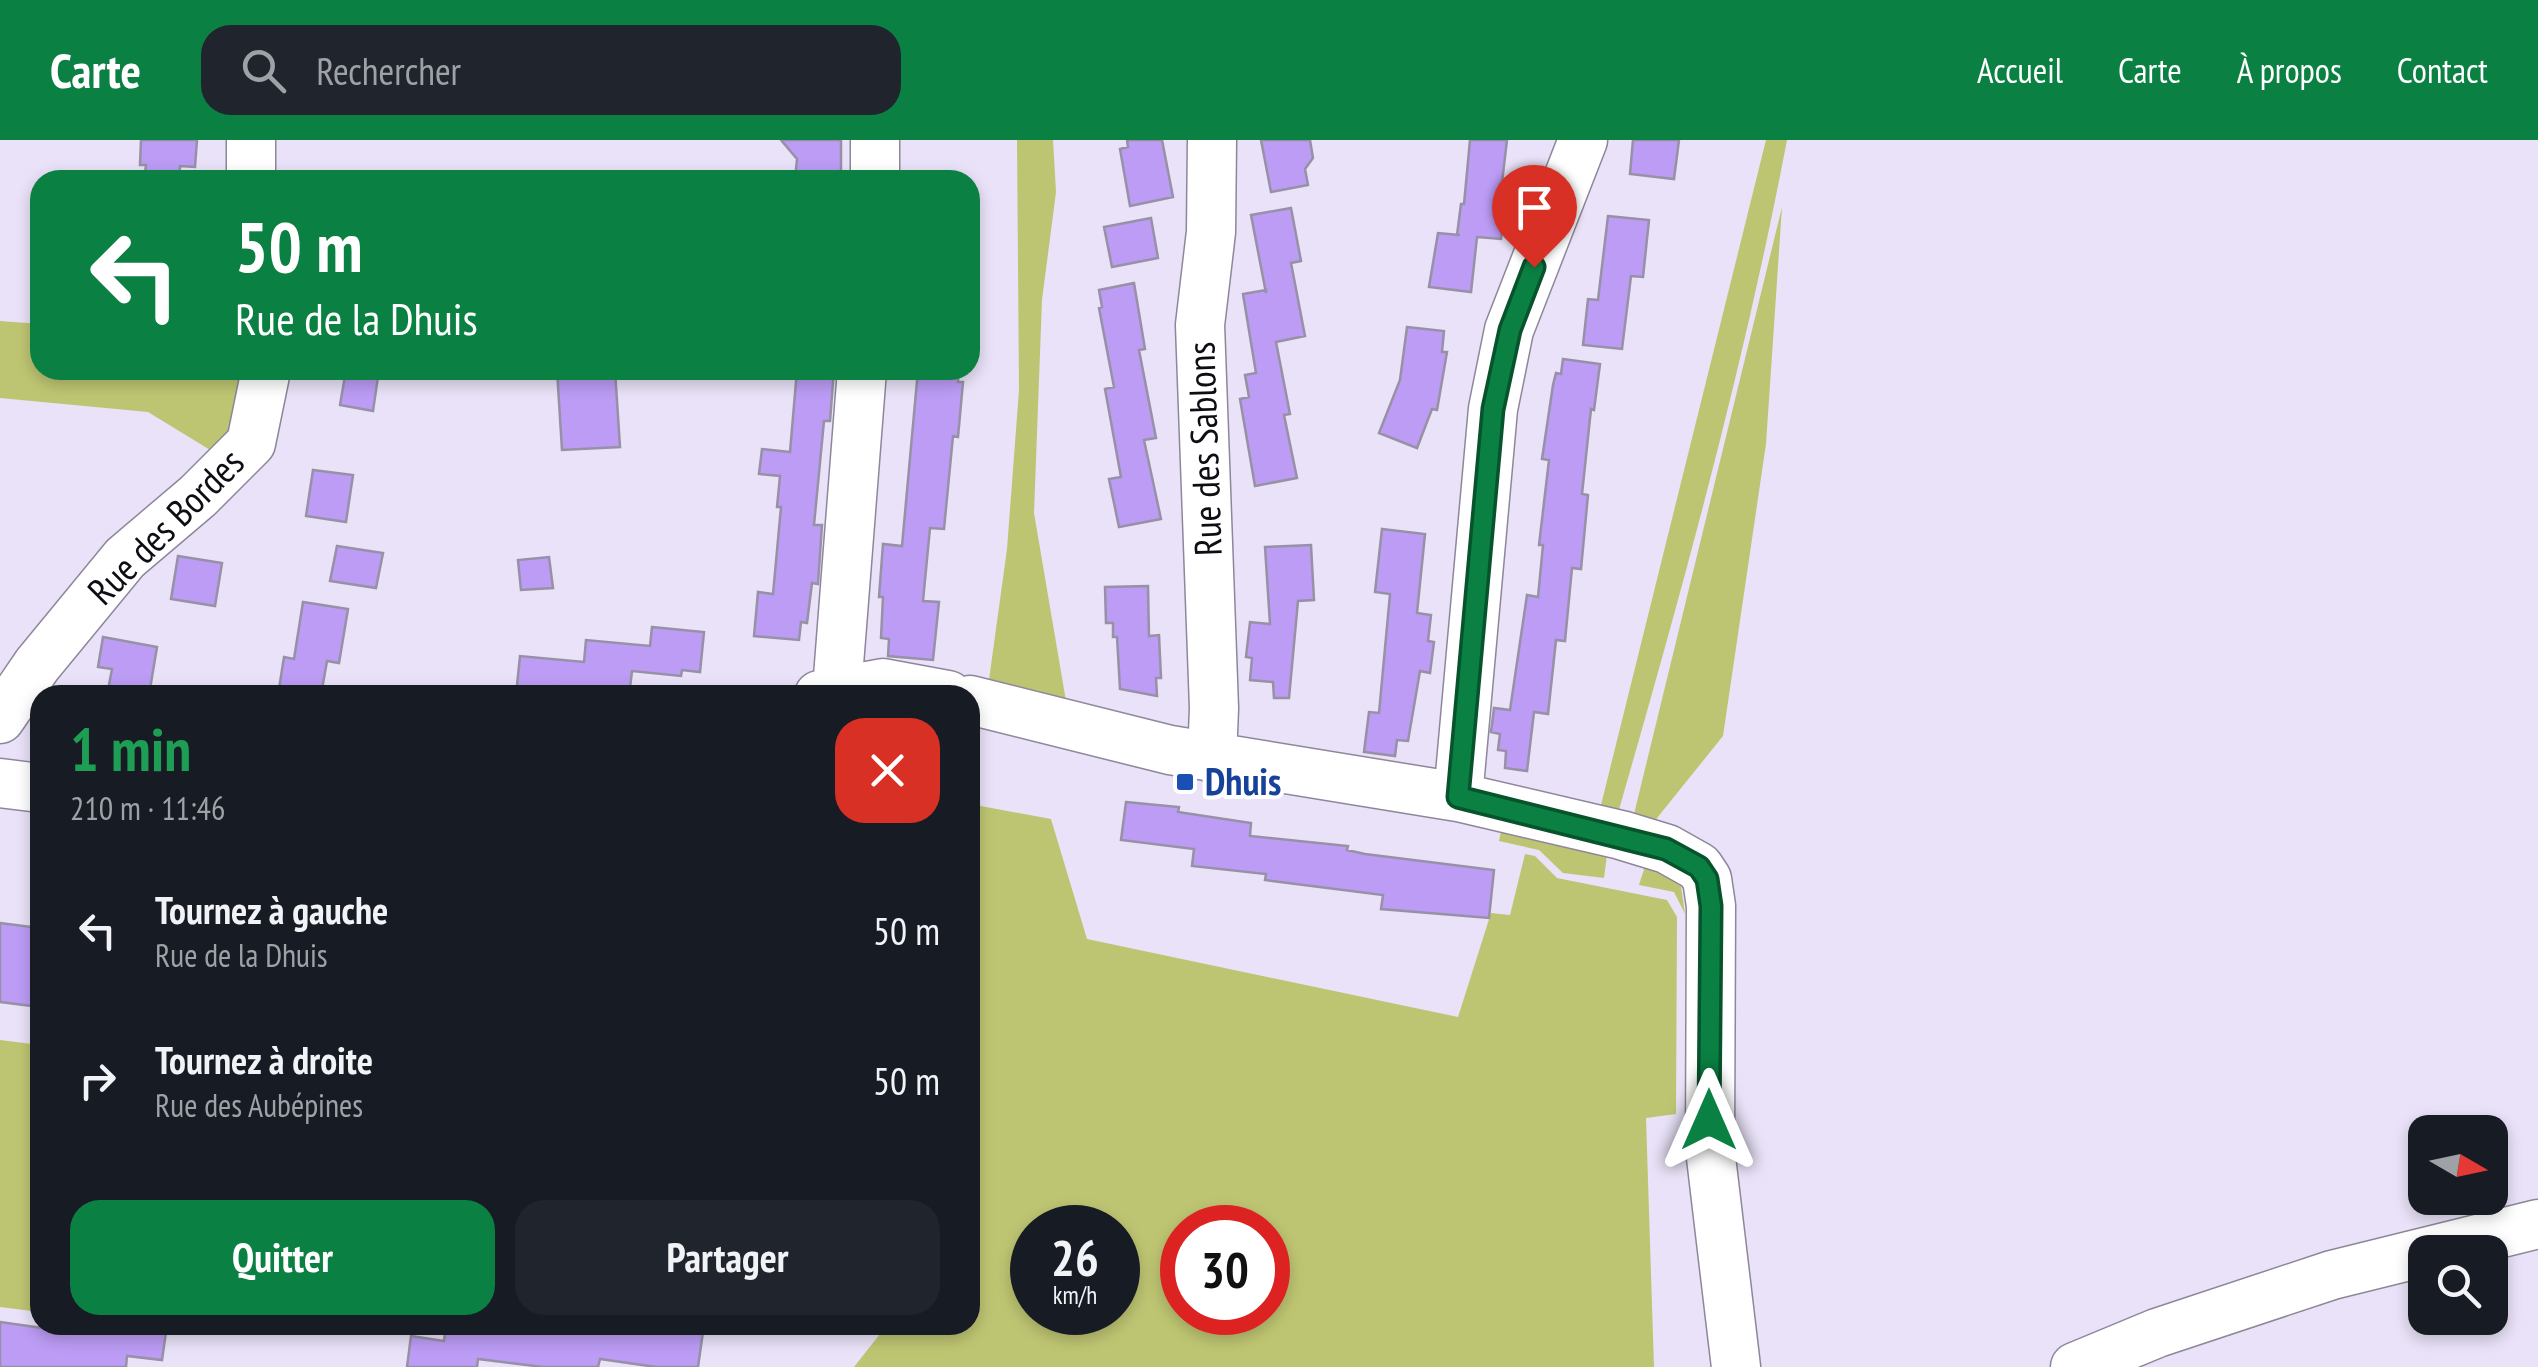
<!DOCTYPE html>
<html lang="fr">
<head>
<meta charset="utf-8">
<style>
	:root { --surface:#171b24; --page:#20242c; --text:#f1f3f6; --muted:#9ea1a6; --accent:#0b8043 }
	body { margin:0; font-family:"PT Sans Narrow",sans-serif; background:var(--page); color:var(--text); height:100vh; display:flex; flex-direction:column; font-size:38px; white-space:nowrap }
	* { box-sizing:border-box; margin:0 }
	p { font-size:32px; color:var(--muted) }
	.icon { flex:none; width:55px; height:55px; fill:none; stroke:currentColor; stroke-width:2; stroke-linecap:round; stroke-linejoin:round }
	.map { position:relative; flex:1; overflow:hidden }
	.panel { position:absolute; left:30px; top:545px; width:950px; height:650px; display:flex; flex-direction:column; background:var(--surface); border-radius:30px; box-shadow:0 5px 15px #0003 }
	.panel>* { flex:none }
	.banner { position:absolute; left:30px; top:30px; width:950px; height:210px; border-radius:30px; box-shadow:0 5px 15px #0003; background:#0b8043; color:#fff; overflow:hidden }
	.needle { width:65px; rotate:99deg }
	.buttons { position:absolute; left:2408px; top:975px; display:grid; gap:20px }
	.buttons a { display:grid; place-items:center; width:100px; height:100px; border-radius:20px; background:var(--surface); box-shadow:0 5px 15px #0003; font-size:50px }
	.speed { position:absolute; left:1010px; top:1065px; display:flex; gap:20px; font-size:50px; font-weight:700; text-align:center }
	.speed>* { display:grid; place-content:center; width:130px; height:130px; border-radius:50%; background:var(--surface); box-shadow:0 5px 15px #0003; line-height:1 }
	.speed small { font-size:25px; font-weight:400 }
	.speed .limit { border:15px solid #d22; background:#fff; color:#111 }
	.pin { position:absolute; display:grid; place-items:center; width:85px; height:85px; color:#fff; margin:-102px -42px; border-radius:50% 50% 50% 0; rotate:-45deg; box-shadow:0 0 10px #0007 }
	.pin .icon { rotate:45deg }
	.me { position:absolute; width:110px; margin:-55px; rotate:0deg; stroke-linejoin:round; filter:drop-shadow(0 0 8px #0008) }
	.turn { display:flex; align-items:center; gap:35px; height:210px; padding:0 40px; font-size:45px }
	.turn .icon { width:130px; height:130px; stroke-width:2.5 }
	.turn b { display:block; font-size:70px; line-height:85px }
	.round { display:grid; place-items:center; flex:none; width:105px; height:105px; border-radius:30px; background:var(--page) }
	.summary { display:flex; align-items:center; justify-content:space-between; height:170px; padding:0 40px }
	h1 { font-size:60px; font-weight:700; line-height:75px; color:#1e9e55 }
	.primary-button { display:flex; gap:20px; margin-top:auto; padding:20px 40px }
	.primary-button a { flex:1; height:115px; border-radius:30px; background:var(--accent); color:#fff; font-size:40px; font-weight:700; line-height:115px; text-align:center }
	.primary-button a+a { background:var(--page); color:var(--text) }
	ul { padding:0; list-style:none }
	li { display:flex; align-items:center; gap:30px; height:150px; padding:0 40px }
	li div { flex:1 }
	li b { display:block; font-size:38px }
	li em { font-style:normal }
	header { display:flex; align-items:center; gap:60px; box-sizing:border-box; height:140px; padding:0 50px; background:var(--accent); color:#fff }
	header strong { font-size:48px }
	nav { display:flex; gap:55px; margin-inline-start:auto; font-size:35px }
	.search { width:700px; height:90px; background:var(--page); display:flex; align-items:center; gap:25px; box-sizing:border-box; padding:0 35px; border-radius:30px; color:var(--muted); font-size:38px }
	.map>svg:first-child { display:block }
	.green { fill:#bec572; fill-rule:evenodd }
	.building { fill:#bc9cf5; stroke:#9791a5; stroke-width:2.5 }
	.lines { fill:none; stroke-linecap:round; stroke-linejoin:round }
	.minor-casing { stroke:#8e879b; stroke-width:51 }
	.minor { stroke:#fff; stroke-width:48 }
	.route-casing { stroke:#07532c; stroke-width:25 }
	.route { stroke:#0b8043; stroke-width:18 }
	.transit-dot { fill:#1a4fb4; stroke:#fff; stroke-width:4 }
	.labels { text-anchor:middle; stroke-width:8; stroke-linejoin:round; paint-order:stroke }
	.street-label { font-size:38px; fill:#0f0d14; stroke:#fff }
	.transit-label { font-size:38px; font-weight:bold; fill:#164399; stroke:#fff; text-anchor:start }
</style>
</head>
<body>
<header>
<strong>Carte</strong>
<div class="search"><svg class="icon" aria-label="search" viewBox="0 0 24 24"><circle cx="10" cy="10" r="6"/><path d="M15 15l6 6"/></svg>Rechercher</div>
<nav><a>Accueil</a><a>Carte</a><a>À propos</a><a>Contact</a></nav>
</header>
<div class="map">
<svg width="2538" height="1227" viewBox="0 0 2538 1227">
	<rect width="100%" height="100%" fill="#e9e2f8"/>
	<path class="green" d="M 1017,0 L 1053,0 L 1056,52 L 1042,160 L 1034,373 L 1067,567 L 988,547 L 1007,409 L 1019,250 Z
		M 1766,0 L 1787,0 C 1744,226 1682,451 1618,673 L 1600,669 Z
		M 1782,67 L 1766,304 L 1723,596 L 1653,683 L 1634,674 Z
		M 0,181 L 40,184 L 40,230 L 245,230 L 239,273 L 220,316 L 148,272 L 0,258 Z
		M 970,664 L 1051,679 L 1087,799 L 1458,877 L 1491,773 L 1510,775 L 1525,714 L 1535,716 L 1557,738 L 1667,760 L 1677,777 L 1676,974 L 1646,978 L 1654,1227 L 854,1227 L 887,1185 L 970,1185 ZM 1032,1088 L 1118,1088 L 1118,1172 L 1032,1172 ZM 1182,1088 L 1268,1088 L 1268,1172 L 1182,1172 Z
		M 1501,691 L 1607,715 L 1604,738 L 1563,733 L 1539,710 L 1499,701 Z
		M 1646,723 L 1679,732 L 1685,774 L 1674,752 L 1639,745 Z
		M 0,900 L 40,905 L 40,1172 L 0,1167 Z"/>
	<path class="building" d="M 141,0 L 197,0 L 195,27 L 180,26 L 179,40 L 144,40 L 146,25 L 140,25 Z
		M 781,0 L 841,0 L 841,40 L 795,40 L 797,19 Z
		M 1127,0 L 1162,0 L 1173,57 L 1130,66 L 1120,9 L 1128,7 Z
		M 1261,0 L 1310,0 L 1313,18 L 1305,29 L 1308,45 L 1271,52 Z
		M 1470,0 L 1507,0 L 1499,68 L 1505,69 L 1501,99 L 1477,97 L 1471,152 L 1429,147 L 1438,93 L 1460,95 L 1457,95 L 1461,64 L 1464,64 Z
		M 1633,0 L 1679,0 L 1674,39 L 1630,34 Z
		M 1291,68 L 1301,121 L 1291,123 L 1305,196 L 1276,202 L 1290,274 L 1284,275 L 1297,338 L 1255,346 L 1240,259 L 1249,257 L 1245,235 L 1256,233 L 1243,154 L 1266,150 L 1266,153 L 1251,75 Z
		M 1608,76 L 1649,80 L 1643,137 L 1631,136 L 1622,209 L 1583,205 L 1588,159 L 1598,160 Z
		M 1151,78 L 1158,118 L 1112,127 L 1104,87 Z
		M 1134,143 L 1145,209 L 1139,210 L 1156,298 L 1144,300 L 1161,379 L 1119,387 L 1109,339 L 1121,337 L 1105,249 L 1114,247 L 1099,168 L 1102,167 L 1099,150 Z
		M 1407,187 L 1444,191 L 1442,212 L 1447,212 L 1437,270 L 1432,269 L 1417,308 L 1379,293 L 1400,240 Z
		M 1563,219 L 1600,224 L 1594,270 L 1591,269 L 1582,354 L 1588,355 L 1581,429 L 1572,428 L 1565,501 L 1556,500 L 1548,574 L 1534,572 L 1527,631 L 1505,628 L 1506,611 L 1498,610 L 1500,594 L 1491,592 L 1494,568 L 1510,570 L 1527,455 L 1538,457 L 1543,405 L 1539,405 L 1549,320 L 1542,319 L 1553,245 L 1556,233 L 1561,234 Z
		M 346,230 L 379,230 L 373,271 L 340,265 Z
		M 557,230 L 615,230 L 620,307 L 562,310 Z
		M 797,230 L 834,230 L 830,281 L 824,281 L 814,385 L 822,385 L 818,444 L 812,443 L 807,483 L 801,482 L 799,500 L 754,496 L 758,452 L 773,454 L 781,367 L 777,367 L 780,336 L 759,334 L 762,309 L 790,312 Z
		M 918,230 L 959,230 L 958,242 L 963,242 L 958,297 L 953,296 L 944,389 L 930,388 L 923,461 L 939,462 L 933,520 L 888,516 L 889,499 L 881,498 L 883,457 L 879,457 L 883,404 L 902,406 Z
		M 313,330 L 353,335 L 346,382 L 306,376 Z
		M 1382,389 L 1425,394 L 1417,473 L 1431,475 L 1428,501 L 1434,502 L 1430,533 L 1420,531 L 1408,601 L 1397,600 L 1395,616 L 1364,612 L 1369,572 L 1379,573 L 1390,454 L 1375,452 Z
		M 1311,405 L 1314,460 L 1298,461 L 1289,558 L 1274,558 L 1273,542 L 1250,540 L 1252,518 L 1246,517 L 1250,482 L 1270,484 L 1265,407 Z
		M 337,406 L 383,413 L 376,448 L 330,441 Z
		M 178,416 L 222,423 L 215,466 L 171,459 Z
		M 549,417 L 553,448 L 521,450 L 518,420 Z
		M 1148,446 L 1149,496 L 1159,495 L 1161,538 L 1156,538 L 1157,556 L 1120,549 L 1117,497 L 1113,497 L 1113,483 L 1106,483 L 1105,447 Z
		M 303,462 L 348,469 L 339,523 L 327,521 L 321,555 L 278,555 L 284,517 L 294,519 Z
		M 652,487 L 704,492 L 700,532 L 682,530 L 681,536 L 632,531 L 630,548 L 616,547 L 615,552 L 553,546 L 552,555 L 516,555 L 520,516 L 584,522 L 586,500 L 650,506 Z
		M 103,497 L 157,507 L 149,555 L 107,555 L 112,529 L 98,527 Z
		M 1126,662 L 1179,667 L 1178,672 L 1251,683 L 1250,696 L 1348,706 L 1347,710 L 1365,714 L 1494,730 L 1489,778 L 1381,769 L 1383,755 L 1265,740 L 1266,734 L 1192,726 L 1194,709 L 1121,700 Z
		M 0,783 L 40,788 L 40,867 L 0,862 Z
		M 0,1182 L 64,1191 L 65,1185 L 167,1185 L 162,1220 L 127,1216 L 126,1227 L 0,1227 Z
		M 446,1185 L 704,1185 L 698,1227 L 656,1227 L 600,1219 L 598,1227 L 543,1227 L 478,1219 L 477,1227 L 407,1227 L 411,1196 L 444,1201 Z"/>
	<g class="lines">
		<defs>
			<path id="minor" d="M 251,0 L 251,40
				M 875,0 L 875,40
				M 837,550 L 862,230
				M 819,555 L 883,543 L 948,555
				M 970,560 L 1170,610 L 1458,657 L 1621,695 L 1667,709 L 1699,727 L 1707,739 L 1711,766 L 1710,1009 L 1736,1227
				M 0,579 L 37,525 L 125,418 L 198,356 L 251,303 L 266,230
				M 1212,618 L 1214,568 L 1200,185 L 1211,92 L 1212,0
				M 0,643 L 40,648
				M 1458,657 L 1493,269 L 1509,190 L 1583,0
				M 2075,1227 L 2157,1193 L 2332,1135 L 2538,1084"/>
		</defs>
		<use href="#minor" class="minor-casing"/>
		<use href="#minor" class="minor"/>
	</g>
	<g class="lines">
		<defs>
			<path id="route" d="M 1534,127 L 1510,190 L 1493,269 L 1458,657 L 1666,709 L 1699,727 L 1707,739 L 1711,766 L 1709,980"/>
		</defs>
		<use href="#route" class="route-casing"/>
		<use href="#route" class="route"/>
	</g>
	<rect class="transit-dot" x="1175" y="632" width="20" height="20" rx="5"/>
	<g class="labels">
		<g class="street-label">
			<text transform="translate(1205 309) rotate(-92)" y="13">Rue des Sablons</text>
			<text transform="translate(166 387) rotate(-45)" y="13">Rue des Bordes</text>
		</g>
		<g class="transit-label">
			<text x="1205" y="655">Dhuis</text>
		</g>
	</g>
</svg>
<div class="buttons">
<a><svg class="needle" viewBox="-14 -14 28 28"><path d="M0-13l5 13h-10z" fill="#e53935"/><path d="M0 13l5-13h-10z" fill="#9ea1a6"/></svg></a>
<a><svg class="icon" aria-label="search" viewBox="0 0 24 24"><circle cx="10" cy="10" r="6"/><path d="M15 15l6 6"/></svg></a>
</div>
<div class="speed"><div>26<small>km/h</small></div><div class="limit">30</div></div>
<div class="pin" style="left:1534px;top:127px;background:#d93025"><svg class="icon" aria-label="arrive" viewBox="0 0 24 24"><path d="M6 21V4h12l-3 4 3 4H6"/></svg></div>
<svg class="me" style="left:1709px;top:980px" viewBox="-20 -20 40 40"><path d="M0-17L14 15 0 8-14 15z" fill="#0b8043" stroke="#fff" stroke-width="4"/></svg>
<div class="banner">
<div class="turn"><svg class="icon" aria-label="left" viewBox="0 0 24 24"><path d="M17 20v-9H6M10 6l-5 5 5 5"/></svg><div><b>50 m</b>Rue de la Dhuis</div></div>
</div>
<section class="panel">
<div class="summary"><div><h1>1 min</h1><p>210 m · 11:46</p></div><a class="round" style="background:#d93025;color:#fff"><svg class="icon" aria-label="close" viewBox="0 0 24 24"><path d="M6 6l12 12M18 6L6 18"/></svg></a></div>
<ul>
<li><svg class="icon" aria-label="left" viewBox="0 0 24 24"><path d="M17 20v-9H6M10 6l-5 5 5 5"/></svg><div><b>Tournez à gauche</b><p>Rue de la Dhuis</p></div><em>50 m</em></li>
<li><svg class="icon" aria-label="right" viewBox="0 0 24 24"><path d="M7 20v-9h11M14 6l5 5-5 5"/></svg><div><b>Tournez à droite</b><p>Rue des Aubépines</p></div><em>50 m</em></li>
</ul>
<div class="primary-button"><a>Quitter</a><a>Partager</a></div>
</section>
</div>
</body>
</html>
